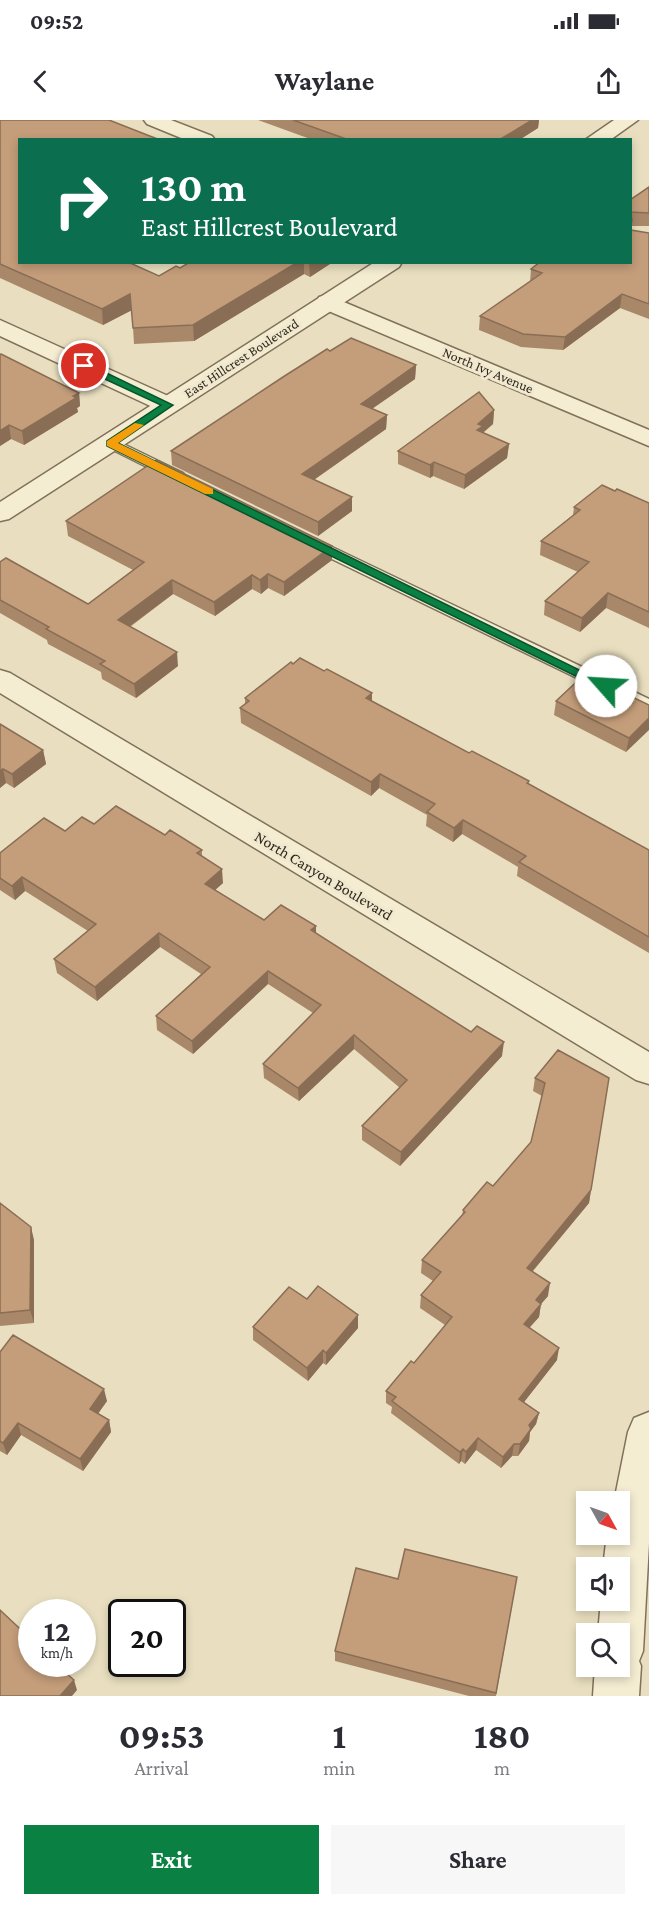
<!DOCTYPE html>
<html lang="en">
<head>
<meta charset="utf-8">
<style>
	:root { --surface:#fff; --page:#f7f7f7; --text:#2b2b33; --muted:#7c7c81; --accent:#0b8043 }
	body { margin:0; font-family:"Crimson Pro",serif; background:var(--page); color:var(--text); height:100vh; display:flex; flex-direction:column; font-size:22px; white-space:nowrap }
	* { box-sizing:border-box; margin:0 }
	p { font-size:20px; color:var(--muted) }
	.icon { flex:none; width:33px; height:33px; fill:none; stroke:currentColor; stroke-width:2; stroke-linecap:round; stroke-linejoin:round }
	.map { position:relative; height:1576px; overflow:hidden }
	.drawer { display:flex; flex-direction:column; background:var(--surface); flex:1 }
	.drawer>* { flex:none }
	.top-card { position:absolute; left:18px; top:18px; width:614px; height:126px; border-radius:0px; box-shadow:0 3px 9px #0003; background:#0b6e4f; color:#fff; overflow:hidden }
	.needle { width:39px; rotate:130deg }
	.buttons { position:absolute; left:576px; top:1371px; display:grid; gap:12px }
	.buttons a { display:grid; place-items:center; width:54px; height:54px; border-radius:0px; background:var(--surface); box-shadow:0 3px 9px #0003; font-size:30px }
	.speed { position:absolute; left:18px; top:1479px; display:flex; gap:12px; font-size:30px; font-weight:700; text-align:center }
	.speed>* { display:grid; place-content:center; width:78px; height:78px; border-radius:50%; background:var(--surface); box-shadow:0 3px 9px #0003; line-height:1 }
	.speed small { font-size:15px; font-weight:400 }
	.speed .limit { border:3px solid #111; border-radius:9px; background:#fff; color:#111 }
	.pin { position:absolute; display:grid; place-items:center; width:51px; height:51px; color:#fff; margin:-26px; border:3px solid #fff; border-radius:50%; box-shadow:0 2px 6px #0007 }
	.me { position:absolute; width:66px; margin:-33px; rotate:296deg; stroke-linejoin:round; filter:drop-shadow(0 0 4px #0008) }
	.turn { display:flex; align-items:center; gap:21px; height:126px; padding:0 24px; font-size:27px }
	.turn .icon { width:78px; height:78px; stroke-width:2.5 }
	.turn b { display:block; font-size:42px; line-height:51px }
	.eta { display:flex; justify-content:space-evenly; align-items:center; height:102px; text-align:center }
	.eta b { font-size:36px; font-weight:700; line-height:42px }
	.primary-button { display:flex; gap:12px; margin-top:auto; padding:12px 24px }
	.primary-button a { flex:1; height:69px; border-radius:0px; background:var(--accent); color:#fff; font-size:24px; font-weight:700; line-height:69px; text-align:center }
	.primary-button a+a { background:var(--page); color:var(--text) }
	.status { display:flex; justify-content:space-between; align-items:center; height:42px; padding:0 30px; background:var(--surface); direction:ltr }
	.status svg { height:16px; fill:currentColor }
	header { display:flex; justify-content:space-between; align-items:center; height:78px; padding:0 24px; background:var(--surface); font-size:27px; font-weight:700 }
	.map>svg:first-child { display:block }
	.lines { fill:none; stroke-linecap:round; stroke-linejoin:round }
	.service-casing { stroke:#80715a; stroke-width:3 }
	.minor-casing { stroke:#80715a; stroke-width:3 }
	.tertiary-casing { stroke:#80715a; stroke-width:3 }
	.service { fill:#f5edd2; fill-rule:evenodd }
	.minor { fill:#f5edd2; fill-rule:evenodd }
	.tertiary { fill:#f5edd2; fill-rule:evenodd }
	.wall { fill:#a98769 }
	.shaded-wall { fill:#896e55 }
	.building { fill:#c49d7a; stroke:#896e55; stroke-width:1.5 }
	.route { fill:#0b8043; stroke:#07532c; stroke-width:1.5 }
	.slow { fill:#f59e0b }
	.labels { text-anchor:middle; stroke-width:6; stroke-linejoin:round; paint-order:stroke }
	.far-street-label { font-size:14px; fill:#31281d; stroke:#f1e9cf }
	.street-label { font-size:16px; fill:#31281d; stroke:#f1e9cf }
</style>
</head>
<body>
<div class="status"><b>09:52</b><svg viewBox="0 0 49 12"><path d="M0 12V9h3v3zM5 12V6h3v6zM10 12V3h3v9zM15 12V0h3v12zM26 1h20v11H26zM47 4h2v5h-2z"/></svg></div>
<header><svg class="icon" aria-label="back" viewBox="0 0 24 24"><path d="M15 5l-7 7 7 7"/></svg>Waylane<svg class="icon" aria-label="share" viewBox="0 0 24 24"><path d="M12 15V3M7 8l5-5 5 5M5 13v7h14v-7"/></svg></header>
<div class="map">
<svg width="649" height="1576" viewBox="0 0 649 1576">
	<rect width="100%" height="100%" fill="#e9dfc0"/>
	<g class="lines">
		<defs>
			<path id="service" d="M 111,318 L 183,353 L 185,356 L 177,361 L 171,359 L 105,326 L 103,323 Z
				M 307,415 L 649,579 L 649,593 L 301,424 L 299,420 L 301,416 Z"/>
			<path id="minor" d="M 144,0 L 171,0 L 212,16 L 215,20 L 186,20 L 147,4 Z
				M 327,175 L 649,310 L 649,326 L 319,187 L 316,182 L 319,177 Z
				M 0,200 L 177,280 L 180,285 L 177,290 L 168,292 L 159,290 L 0,216 Z
				M 0,550 L 10,553 L 649,932 L 649,964 L 636,960 L 0,573 Z
				M 649,1292 L 649,1423 L 643,1531 L 639,1541 L 641,1546 L 639,1576 L 593,1576 L 595,1546 L 620,1546 L 620,1514 L 598,1514 L 601,1480 L 620,1480 L 620,1448 L 603,1448 L 607,1414 L 620,1414 L 620,1382 L 614,1382 L 628,1312 L 634,1298 Z"/>
			<path id="tertiary" d="M 614,0 L 638,0 L 610,20 L 585,20 Z
				M 375,142 L 402,142 L 399,147 L 9,399 L 0,401 L 0,382 Z"/>
		</defs>
		<use href="#service" class="service-casing"/>
		<use href="#minor" class="minor-casing"/>
		<use href="#tertiary" class="tertiary-casing"/>
		<use href="#service" class="service"/>
		<use href="#minor" class="minor"/>
		<use href="#tertiary" class="tertiary"/>
	</g>
	<path class="wall" d="M 0,0 L 20,142 L 159,156 L 180,148 L 190,142 L 333,142 L 310,157 L 304,154 L 194,221 L 134,224 L 132,190 L 103,205 L 0,158 Z
		M 258,0 L 539,0 L 538,8 L 519,20 L 313,20 Z
		M 649,67 L 649,106 L 632,106 L 631,110 L 649,113 L 649,199 L 620,188 L 563,230 L 521,227 L 479,210 L 480,196 L 530,162 L 531,149 L 536,145 L 537,142 L 630,142 L 630,80 Z
		M 330,231 L 416,245 L 415,259 L 372,289 L 387,295 L 386,309 L 314,360 L 352,377 L 352,391 L 318,416 L 172,345 L 171,331 Z
		M 0,235 L 79,273 L 80,286 L 77,288 L 78,292 L 24,325 L 11,319 L 0,326 Z
		M 494,290 L 493,304 L 483,313 L 509,324 L 507,338 L 464,369 L 433,356 L 430,358 L 398,344 L 398,331 Z
		M 615,371 L 649,383 L 649,508 L 606,488 L 580,512 L 544,495 L 545,481 L 578,452 L 540,435 L 541,421 L 573,395 L 574,387 Z
		M 66,401 L 332,440 L 284,476 L 268,468 L 261,474 L 252,469 L 215,496 L 173,474 L 130,507 L 178,546 L 136,578 L 102,559 L 101,552 L 48,524 L 47,520 L 0,493 L 0,442 L 88,484 L 133,450 L 68,416 Z
		M 293,544 L 324,551 L 372,573 L 372,581 L 469,633 L 529,661 L 529,664 L 649,730 L 649,833 L 517,756 L 518,747 L 462,714 L 453,722 L 426,706 L 427,695 L 379,668 L 371,676 L 241,603 L 240,588 L 245,584 L 245,578 Z
		M 556,581 L 649,585 L 626,632 L 554,595 Z
		M 0,604 L 43,630 L 46,644 L 14,668 L 6,663 L 0,668 Z
		M 94,704 L 165,715 L 202,730 L 202,736 L 223,763 L 215,770 L 264,800 L 316,806 L 316,813 L 502,936 L 400,1046 L 362,1020 L 362,1006 L 400,968 L 354,929 L 299,981 L 264,958 L 263,944 L 313,893 L 268,864 L 193,934 L 157,910 L 156,896 L 201,854 L 160,827 L 97,881 L 57,853 L 54,839 L 88,811 L 25,771 L 15,780 L 0,770 L 0,733 L 65,711 Z
		M 558,930 L 591,1070 L 589,1083 L 533,1151 L 548,1176 L 541,1184 L 539,1197 L 530,1207 L 557,1240 L 524,1282 L 539,1293 L 536,1304 L 530,1312 L 529,1321 L 518,1336 L 512,1336 L 501,1348 L 476,1330 L 465,1344 L 461,1341 L 459,1344 L 391,1293 L 392,1287 L 386,1283 L 386,1271 L 414,1243 L 445,1205 L 420,1188 L 421,1175 L 433,1161 L 421,1153 L 422,1140 L 462,1095 L 463,1090 L 493,1066 L 531,1022 L 542,976 L 533,971 L 535,958 Z
		M 0,1083 L 34,1120 L 34,1203 L 0,1206 Z
		M 307,1179 L 358,1195 L 358,1208 L 326,1245 L 323,1243 L 308,1261 L 253,1220 L 253,1207 Z
		M 0,1232 L 107,1281 L 98,1293 L 109,1300 L 111,1312 L 83,1351 L 21,1315 L 7,1335 L 0,1331 Z
		M 517,1457 L 496,1576 L 469,1576 L 335,1541 L 335,1531 L 398,1459 Z"/>
	<path class="shaded-wall" d="M 532,0 L 539,0 L 538,8 L 519,20 L 499,20 Z
		M 633,98 L 631,111 L 630,112 L 630,100 Z
		M 298,142 L 304,142 L 304,154 L 194,221 L 193,205 Z
		M 309,142 L 333,142 L 310,157 Z
		M 130,174 L 132,190 L 103,205 L 102,189 Z
		M 622,174 L 620,188 L 563,230 L 565,217 Z
		M 416,245 L 415,259 L 360,297 L 361,284 Z
		M 79,273 L 80,286 L 77,288 L 78,292 L 24,325 L 22,311 Z
		M 494,290 L 493,304 L 482,313 L 477,310 L 478,304 Z
		M 387,295 L 386,309 L 302,368 L 302,354 Z
		M 9,305 L 11,319 L 0,326 L 0,311 Z
		M 509,324 L 507,338 L 464,369 L 465,355 Z
		M 434,342 L 433,356 L 430,358 L 430,345 Z
		M 352,377 L 352,391 L 318,416 L 318,402 Z
		M 332,426 L 332,440 L 284,476 L 284,462 Z
		M 268,454 L 268,468 L 261,474 L 260,460 Z
		M 252,455 L 252,469 L 215,496 L 214,482 Z
		M 172,460 L 173,474 L 119,514 L 118,500 Z
		M 608,473 L 606,488 L 580,512 L 582,498 Z
		M 177,532 L 178,546 L 136,578 L 134,564 Z
		M 372,573 L 372,587 L 366,578 Z
		M 649,598 L 649,610 L 626,632 L 629,618 Z
		M 43,630 L 46,644 L 14,668 L 12,654 Z
		M 3,649 L 6,663 L 0,668 L 0,651 Z
		M 380,654 L 379,668 L 371,676 L 371,662 Z
		M 463,700 L 462,714 L 453,722 L 454,708 Z
		M 222,749 L 223,763 L 206,778 L 205,764 Z
		M 22,757 L 25,771 L 15,780 L 12,766 Z
		M 316,806 L 316,820 L 311,810 Z
		M 159,813 L 160,827 L 97,881 L 95,867 Z
		M 268,851 L 268,864 L 193,934 L 192,921 Z
		M 354,915 L 354,929 L 299,981 L 298,968 Z
		M 504,922 L 502,936 L 400,1046 L 401,1032 Z
		M 591,1070 L 589,1083 L 525,1160 L 527,1148 Z
		M 31,1107 L 34,1120 L 34,1203 L 30,1190 Z
		M 550,1163 L 548,1176 L 541,1184 L 539,1197 L 522,1216 L 524,1204 L 536,1180 Z
		M 358,1195 L 358,1208 L 326,1245 L 326,1233 Z
		M 559,1228 L 557,1240 L 517,1291 L 519,1279 Z
		M 323,1230 L 323,1243 L 308,1261 L 307,1248 Z
		M 104,1269 L 107,1281 L 93,1301 L 90,1289 Z
		M 539,1293 L 536,1304 L 530,1312 L 529,1321 L 518,1336 L 520,1324 L 529,1305 Z
		M 109,1300 L 111,1312 L 83,1351 L 80,1339 Z
		M 18,1303 L 21,1315 L 7,1335 L 3,1323 Z
		M 478,1318 L 476,1330 L 465,1344 L 466,1332 Z
		M 514,1324 L 512,1336 L 501,1348 L 503,1337 Z
		M 463,1329 L 461,1341 L 459,1344 L 460,1332 Z
		M 74,1560 L 77,1570 L 72,1576 L 60,1576 Z"/>
	<path class="building" d="M 0,0 L 109,0 L 160,20 L 20,20 L 20,142 L 128,142 L 159,156 L 176,146 L 180,148 L 190,142 L 298,142 L 193,205 L 133,208 L 130,174 L 102,189 L 0,144 Z
		M 293,0 L 532,0 L 499,20 L 349,20 Z
		M 649,67 L 649,93 L 630,92 L 630,80 Z
		M 630,102 L 631,110 L 649,113 L 649,184 L 622,174 L 565,217 L 523,214 L 480,196 L 542,153 L 531,149 L 540,142 L 630,142 Z
		M 351,218 L 416,245 L 361,284 L 387,295 L 302,354 L 352,377 L 318,402 L 171,331 L 283,257 L 327,229 L 330,231 Z
		M 1,234 L 79,273 L 73,276 L 76,278 L 22,311 L 9,305 L 0,311 L 0,235 Z
		M 479,272 L 494,290 L 478,304 L 483,306 L 477,310 L 509,324 L 465,355 L 434,342 L 430,345 L 398,331 Z
		M 156,340 L 332,426 L 284,462 L 268,454 L 260,460 L 252,455 L 214,482 L 172,460 L 118,500 L 177,532 L 134,564 L 100,544 L 105,541 L 46,509 L 49,507 L 0,480 L 0,442 L 6,438 L 88,484 L 144,442 L 66,401 Z
		M 602,365 L 615,371 L 617,369 L 649,383 L 649,492 L 608,473 L 582,498 L 545,481 L 589,442 L 541,421 L 580,390 L 574,387 Z
		M 300,538 L 324,551 L 327,549 L 372,573 L 366,578 L 469,633 L 472,631 L 529,661 L 527,663 L 649,730 L 649,817 L 519,742 L 526,736 L 463,700 L 454,708 L 427,692 L 435,684 L 380,654 L 371,662 L 240,588 L 249,581 L 245,578 L 291,542 L 293,544 Z
		M 585,554 L 649,585 L 649,598 L 629,618 L 556,581 Z
		M 0,604 L 43,630 L 12,654 L 3,649 L 0,651 Z
		M 116,686 L 165,715 L 170,710 L 202,730 L 197,733 L 222,749 L 205,764 L 264,800 L 281,785 L 316,806 L 311,810 L 471,912 L 477,906 L 504,922 L 401,1032 L 362,1006 L 407,960 L 354,915 L 298,968 L 263,944 L 321,885 L 268,851 L 192,921 L 156,896 L 210,847 L 159,813 L 95,867 L 54,839 L 96,804 L 22,757 L 12,766 L 0,758 L 0,733 L 44,698 L 65,711 L 82,697 L 94,704 Z
		M 558,930 L 609,958 L 591,1070 L 527,1148 L 550,1163 L 536,1180 L 541,1184 L 524,1204 L 559,1228 L 519,1279 L 539,1293 L 529,1305 L 531,1309 L 520,1324 L 514,1324 L 503,1337 L 478,1318 L 466,1332 L 463,1329 L 460,1332 L 392,1281 L 396,1277 L 386,1271 L 411,1241 L 414,1243 L 452,1197 L 421,1175 L 441,1152 L 422,1140 L 465,1092 L 463,1090 L 487,1062 L 493,1066 L 531,1022 L 545,963 L 535,958 Z
		M 0,1083 L 31,1107 L 30,1190 L 0,1193 Z
		M 318,1166 L 358,1195 L 326,1233 L 323,1230 L 307,1248 L 253,1207 L 289,1167 L 307,1179 Z
		M 13,1215 L 104,1269 L 90,1289 L 109,1300 L 80,1339 L 18,1303 L 3,1323 L 0,1321 L 0,1232 Z
		M 405,1429 L 517,1457 L 496,1573 L 335,1531 L 356,1448 L 398,1459 Z
		M 0,1490 L 32,1520 L 32,1544 L 56,1544 L 74,1560 L 60,1576 L 0,1576 Z"/>
	<path class="route" d="M 81,244 L 88,244 L 173,285 L 118,323 L 612,566 L 606,570 L 602,569 L 107,326 L 107,321 L 161,285 L 81,248 Z"/>
	<path class="slow" d="M 135,303 L 144,305 L 118,323 L 213,369 L 213,374 L 205,374 L 107,326 L 107,321 Z"/>
	<g class="labels">
		<g class="far-street-label">
			<text transform="translate(241 238) rotate(-33)" y="5">East Hillcrest Boulevard</text>
			<text transform="translate(488 250) rotate(23)" y="5">North Ivy Avenue</text>
		</g>
		<g class="street-label">
			<text transform="translate(324 755) rotate(31)" y="6">North Canyon Boulevard</text>
		</g>
	</g>
</svg>
<div class="buttons">
<a><svg class="needle" viewBox="-14 -14 28 28"><path d="M0-13l5 13h-10z" fill="#e53935"/><path d="M0 13l5-13h-10z" fill="#7c7c81"/></svg></a>
<a><svg class="icon" aria-label="sound" viewBox="0 0 24 24"><path d="M4 9h4l5-4v14l-5-4H4zM17 9q2 3 0 6"/></svg></a>
<a><svg class="icon" aria-label="search" viewBox="0 0 24 24"><circle cx="10" cy="10" r="6"/><path d="M15 15l6 6"/></svg></a>
</div>
<div class="speed"><div>12<small>km/h</small></div><div class="limit">20</div></div>
<div class="pin" style="left:84px;top:246px;background:#d93025"><svg class="icon" aria-label="arrive" viewBox="0 0 24 24"><path d="M6 21V4h12l-3 4 3 4H6"/></svg></div>
<svg class="me" style="left:606px;top:566px" viewBox="-20 -20 40 40"><circle r="19" fill="#fff"/><path d="M0-13L10 11 0 6-10 11z" fill="#0b8043"/></svg>
<div class="top-card">
<div class="turn"><svg class="icon" aria-label="right" viewBox="0 0 24 24"><path d="M7 20v-9h11M14 6l5 5-5 5"/></svg><div><b>130 m</b>East Hillcrest Boulevard</div></div>
</div>
</div>
<section class="drawer">
<div class="eta">
<div><b>09:53</b><p>Arrival</p></div>
<div><b>1</b><p>min</p></div>
<div><b>180</b><p>m</p></div>
</div>
<div class="primary-button"><a>Exit</a><a>Share</a></div>
</section>
</body>
</html>
